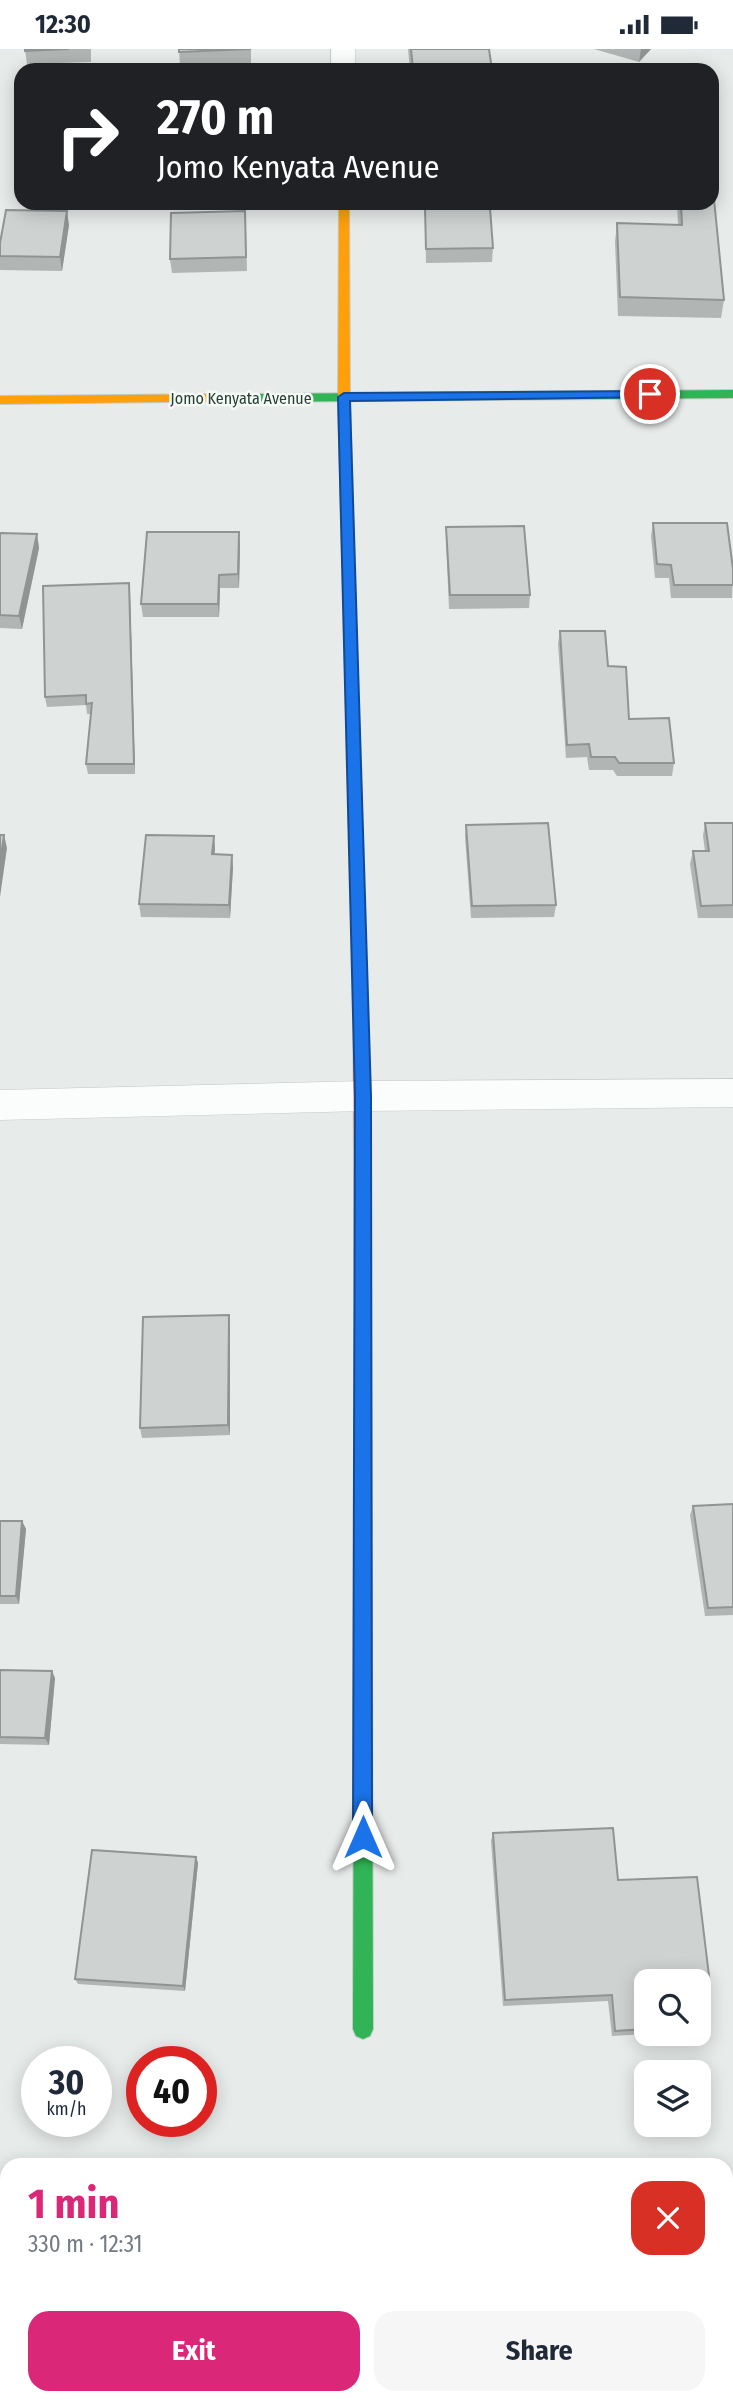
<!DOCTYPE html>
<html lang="en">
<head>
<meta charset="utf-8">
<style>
	:root { --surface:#fff; --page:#f6f6f7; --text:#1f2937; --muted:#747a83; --accent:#db2777 }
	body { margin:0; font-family:"Fira Sans Condensed",sans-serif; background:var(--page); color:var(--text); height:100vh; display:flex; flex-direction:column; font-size:26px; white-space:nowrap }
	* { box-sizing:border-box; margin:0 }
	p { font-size:23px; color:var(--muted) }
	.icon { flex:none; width:38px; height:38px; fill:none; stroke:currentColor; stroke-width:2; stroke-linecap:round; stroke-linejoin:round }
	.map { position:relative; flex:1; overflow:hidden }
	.drawer { position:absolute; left:0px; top:2109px; width:733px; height:247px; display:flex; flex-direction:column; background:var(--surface); border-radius:21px 21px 0 0; box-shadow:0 4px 18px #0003 }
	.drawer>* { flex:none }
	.guide { position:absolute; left:14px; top:14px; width:705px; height:147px; border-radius:21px; box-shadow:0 4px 18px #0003; background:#202124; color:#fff; overflow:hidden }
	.controls { position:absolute; left:634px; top:1920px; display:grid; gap:14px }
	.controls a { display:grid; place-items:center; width:77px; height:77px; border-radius:14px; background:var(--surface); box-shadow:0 4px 18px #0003; font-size:35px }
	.speed { position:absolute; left:21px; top:1997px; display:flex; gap:14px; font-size:35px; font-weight:700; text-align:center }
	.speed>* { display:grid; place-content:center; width:91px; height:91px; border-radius:50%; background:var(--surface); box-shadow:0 4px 18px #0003; line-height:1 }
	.speed small { font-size:18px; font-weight:400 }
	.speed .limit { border:10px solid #d22; background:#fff; color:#111 }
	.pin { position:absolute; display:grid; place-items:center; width:60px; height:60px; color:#fff; margin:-30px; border:4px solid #fff; border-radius:50%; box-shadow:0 2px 7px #0007 }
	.me { position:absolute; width:77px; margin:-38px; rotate:0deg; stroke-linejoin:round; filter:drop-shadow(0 0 5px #0008) }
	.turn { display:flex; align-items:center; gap:24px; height:147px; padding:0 28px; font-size:32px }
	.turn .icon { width:91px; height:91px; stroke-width:2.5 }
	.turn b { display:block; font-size:49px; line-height:60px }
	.round { display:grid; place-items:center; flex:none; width:74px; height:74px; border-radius:21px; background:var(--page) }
	.overview { display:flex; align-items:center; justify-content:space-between; height:119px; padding:0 28px }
	h1 { font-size:42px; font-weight:700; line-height:52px; color:var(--accent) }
	.cta { display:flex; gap:14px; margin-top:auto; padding:14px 28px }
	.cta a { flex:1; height:80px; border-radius:21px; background:var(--accent); color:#fff; font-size:28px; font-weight:700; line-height:80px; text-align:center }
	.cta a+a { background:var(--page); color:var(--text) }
	.status { display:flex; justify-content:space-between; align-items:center; height:49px; padding:0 35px; background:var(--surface); direction:ltr }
	.status svg { height:19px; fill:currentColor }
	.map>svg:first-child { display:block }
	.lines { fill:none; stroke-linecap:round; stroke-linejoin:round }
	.street-casing { stroke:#c4c8c6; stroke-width:1 }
	.fast-casing { stroke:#c3c9c6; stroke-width:2 }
	.slow-casing { stroke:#c3c9c6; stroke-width:2 }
	.jam-casing { stroke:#c3c9c6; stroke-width:2 }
	.street { fill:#fbfcfc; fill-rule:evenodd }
	.fast { fill:#30b455; fill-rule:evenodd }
	.slow { fill:#ff9f0a; fill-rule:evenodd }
	.jam { fill:#e5322d; fill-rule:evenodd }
	.wall { fill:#b1b5b4 }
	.shaded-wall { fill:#909492 }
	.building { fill:#ced3d1; stroke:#909492; stroke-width:2 }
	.route { fill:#1a73e8; stroke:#114b97; stroke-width:2 }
	.labels { text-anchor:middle; stroke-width:5; stroke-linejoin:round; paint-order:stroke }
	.far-street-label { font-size:16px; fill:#263e35; stroke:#f6faf7 }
</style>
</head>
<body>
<div class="status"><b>12:30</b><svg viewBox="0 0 49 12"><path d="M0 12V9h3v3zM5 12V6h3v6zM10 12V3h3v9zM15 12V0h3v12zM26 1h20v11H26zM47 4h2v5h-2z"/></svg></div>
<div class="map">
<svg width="733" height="2355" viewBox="0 0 733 2355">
	<rect width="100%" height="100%" fill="#e7ebe9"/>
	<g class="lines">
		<defs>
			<path id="street" d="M 331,0 L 355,0 L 355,21 L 331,21 Z
				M 733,1030 L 733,1058 L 363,1062 L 0,1071 L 0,1041 L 363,1032 Z
				M 0,2289 L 7,2289 L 7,2339 L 0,2339 Z
				M 726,2291 L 733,2291 L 733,2341 L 726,2341 Z"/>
			<path id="fast" d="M 733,341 L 733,349 L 239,353 L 233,349 L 239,345 Z
				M 348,498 L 354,502 L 367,942 L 360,948 L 353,942 L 342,502 Z
				M 363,1259 L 369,1261 L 371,1266 L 373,1980 L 370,1987 L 363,1990 L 356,1987 L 353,1980 L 355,1266 L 357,1261 Z"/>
			<path id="slow" d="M 339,154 L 349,154 L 350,348 L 354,502 L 348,506 L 342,502 L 338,348 Z
				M 239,345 L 243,346 L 243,352 L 0,355 L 0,347 Z"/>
			<path id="jam" d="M 360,936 L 367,942 L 371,1266 L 369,1271 L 363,1273 L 357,1271 L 355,1266 L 353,942 Z"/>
		</defs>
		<use href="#street" class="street-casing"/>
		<use href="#fast" class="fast-casing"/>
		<use href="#slow" class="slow-casing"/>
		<use href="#jam" class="jam-casing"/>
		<use href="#street" class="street"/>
		<use href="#fast" class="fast"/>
		<use href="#slow" class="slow"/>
		<use href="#jam" class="jam"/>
	</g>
	<path class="wall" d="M 25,0 L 91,0 L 91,13 L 27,15 Z
		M 179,0 L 251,0 L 251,14 L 180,17 Z
		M 408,0 L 489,0 L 492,21 L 410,21 Z
		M 594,0 L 651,0 L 639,13 Z
		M 677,154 L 712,154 L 724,251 L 721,269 L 618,267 L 615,193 L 617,174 L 678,176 Z
		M 425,159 L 493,199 L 492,213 L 426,214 Z
		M 69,176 L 62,222 L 0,221 L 0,194 Z
		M 246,176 L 247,222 L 172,224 L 170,210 Z
		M 653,474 L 733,520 L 732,549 L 671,549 L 669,529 L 655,529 L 651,487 Z
		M 446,478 L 530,546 L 529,559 L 449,560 L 446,492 Z
		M 0,484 L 37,485 L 39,499 L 22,580 L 0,579 Z
		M 240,496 L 239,539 L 220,539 L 219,568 L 143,568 L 141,555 Z
		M 129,534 L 130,545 L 135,725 L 88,725 L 86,715 L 91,665 L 87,665 L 86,656 L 47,658 L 45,648 Z
		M 560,582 L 608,617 L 629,670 L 674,714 L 672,727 L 617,727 L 613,721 L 589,721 L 587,708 L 566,709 L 558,595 Z
		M 705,774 L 733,774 L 733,869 L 698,869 L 690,815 L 693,802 L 705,802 L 703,787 Z
		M 466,776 L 556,856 L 554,868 L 471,869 L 465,788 Z
		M 214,787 L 215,805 L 233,818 L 230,869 L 141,868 L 139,855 Z
		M 230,1276 L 230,1386 L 142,1389 L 140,1379 Z
		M 733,1455 L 733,1566 L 705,1567 L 690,1466 L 693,1457 Z
		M 0,1472 L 22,1472 L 26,1480 L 19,1555 L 0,1555 Z
		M 0,1621 L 55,1629 L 49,1696 L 0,1695 Z
		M 493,1784 L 618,1831 L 710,1935 L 705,1941 L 698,1942 L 698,1932 L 646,1932 L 646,1984 L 664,1984 L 612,1987 L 608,1952 L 503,1957 L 491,1792 Z
		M 196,1808 L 198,1814 L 185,1942 L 78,1935 L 75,1930 Z"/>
	<path class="shaded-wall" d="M 641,0 L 651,0 L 639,13 Z
		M 67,162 L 69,176 L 62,222 L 60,208 Z
		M 239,483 L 240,496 L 239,539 L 238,525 Z
		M 37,485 L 39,499 L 22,580 L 19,567 Z
		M 219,526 L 220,539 L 219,568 L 218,555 Z
		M 129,534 L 130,545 L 135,725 L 134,715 Z
		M 4,786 L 7,799 L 0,848 L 0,813 Z
		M 214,787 L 215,799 L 213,817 L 212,805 Z
		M 232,806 L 233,818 L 230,869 L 229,856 Z
		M 229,1266 L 230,1276 L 230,1386 L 228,1376 Z
		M 22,1472 L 26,1480 L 19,1555 L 16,1547 Z
		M 52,1622 L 55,1629 L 49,1696 L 45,1689 Z
		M 196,1808 L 198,1814 L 185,1942 L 183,1937 Z"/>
	<path class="building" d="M 25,0 L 69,0 L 25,2 Z
		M 179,0 L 251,0 L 179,3 Z
		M 411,0 L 489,0 L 492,21 L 413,21 Z
		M 712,130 L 724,251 L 620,248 L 617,174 L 682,176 L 681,154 L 712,154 Z
		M 425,159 L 490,159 L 493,199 L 426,200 Z
		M 6,161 L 67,162 L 60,208 L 0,207 L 0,194 Z
		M 245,162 L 246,208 L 170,210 L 171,164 Z
		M 653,474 L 727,474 L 733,520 L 733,536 L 674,536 L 671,516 L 657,515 Z
		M 524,477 L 530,546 L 450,546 L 446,478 Z
		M 147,483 L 239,483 L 238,525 L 219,526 L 218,555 L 141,555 Z
		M 0,484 L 37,485 L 19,567 L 0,566 Z
		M 129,534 L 134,715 L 86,715 L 92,654 L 86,655 L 86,646 L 45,648 L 43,537 Z
		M 560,582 L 605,582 L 608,617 L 626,618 L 629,670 L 669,669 L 674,714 L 619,714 L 615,708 L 591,708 L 589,695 L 567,696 Z
		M 548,774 L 556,856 L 472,857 L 466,776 Z
		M 705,774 L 733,774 L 733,856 L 701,857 L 693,802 L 709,802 Z
		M 0,786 L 4,786 L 0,813 Z
		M 146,786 L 214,787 L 212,805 L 232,806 L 229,856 L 139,855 Z
		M 229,1266 L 228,1376 L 140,1379 L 143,1268 Z
		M 733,1455 L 733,1558 L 708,1559 L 693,1457 Z
		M 0,1472 L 22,1472 L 16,1547 L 0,1547 Z
		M 0,1621 L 52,1622 L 45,1689 L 0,1688 Z
		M 613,1779 L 618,1831 L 697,1828 L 710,1935 L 698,1936 L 698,1932 L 646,1932 L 646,1980 L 615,1982 L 612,1946 L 505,1951 L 493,1784 Z
		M 92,1801 L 196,1808 L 183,1937 L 75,1930 Z"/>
	<path class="route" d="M 650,342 L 656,345 L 654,348 L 350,352 L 371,1047 L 372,1788 L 369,1795 L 363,1798 L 356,1795 L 353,1788 L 355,1047 L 338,348 L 344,344 Z"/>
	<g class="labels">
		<g class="far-street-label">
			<text x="241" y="355">Jomo Kenyata Avenue</text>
		</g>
	</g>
</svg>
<div class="controls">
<a><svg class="icon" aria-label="search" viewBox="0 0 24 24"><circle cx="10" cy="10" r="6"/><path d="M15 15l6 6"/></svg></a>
<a><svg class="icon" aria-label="layers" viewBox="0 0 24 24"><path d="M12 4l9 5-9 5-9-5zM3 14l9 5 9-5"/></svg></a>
</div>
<div class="speed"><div>30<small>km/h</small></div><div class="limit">40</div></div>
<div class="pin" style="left:650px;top:345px;background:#d93025"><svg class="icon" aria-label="arrive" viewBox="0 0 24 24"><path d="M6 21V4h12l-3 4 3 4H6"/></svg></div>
<svg class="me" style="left:363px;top:1788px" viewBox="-20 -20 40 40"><path d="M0-17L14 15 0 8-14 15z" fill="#1a73e8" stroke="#fff" stroke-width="4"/></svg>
<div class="guide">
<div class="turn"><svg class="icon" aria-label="right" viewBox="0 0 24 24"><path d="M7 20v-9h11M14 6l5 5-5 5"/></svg><div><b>270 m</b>Jomo Kenyata Avenue</div></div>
</div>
<section class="drawer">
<div class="overview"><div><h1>1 min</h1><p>330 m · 12:31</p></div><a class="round" style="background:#d93025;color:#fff"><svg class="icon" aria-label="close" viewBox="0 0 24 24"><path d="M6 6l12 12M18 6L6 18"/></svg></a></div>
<div class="cta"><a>Exit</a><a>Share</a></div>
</section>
</div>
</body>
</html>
